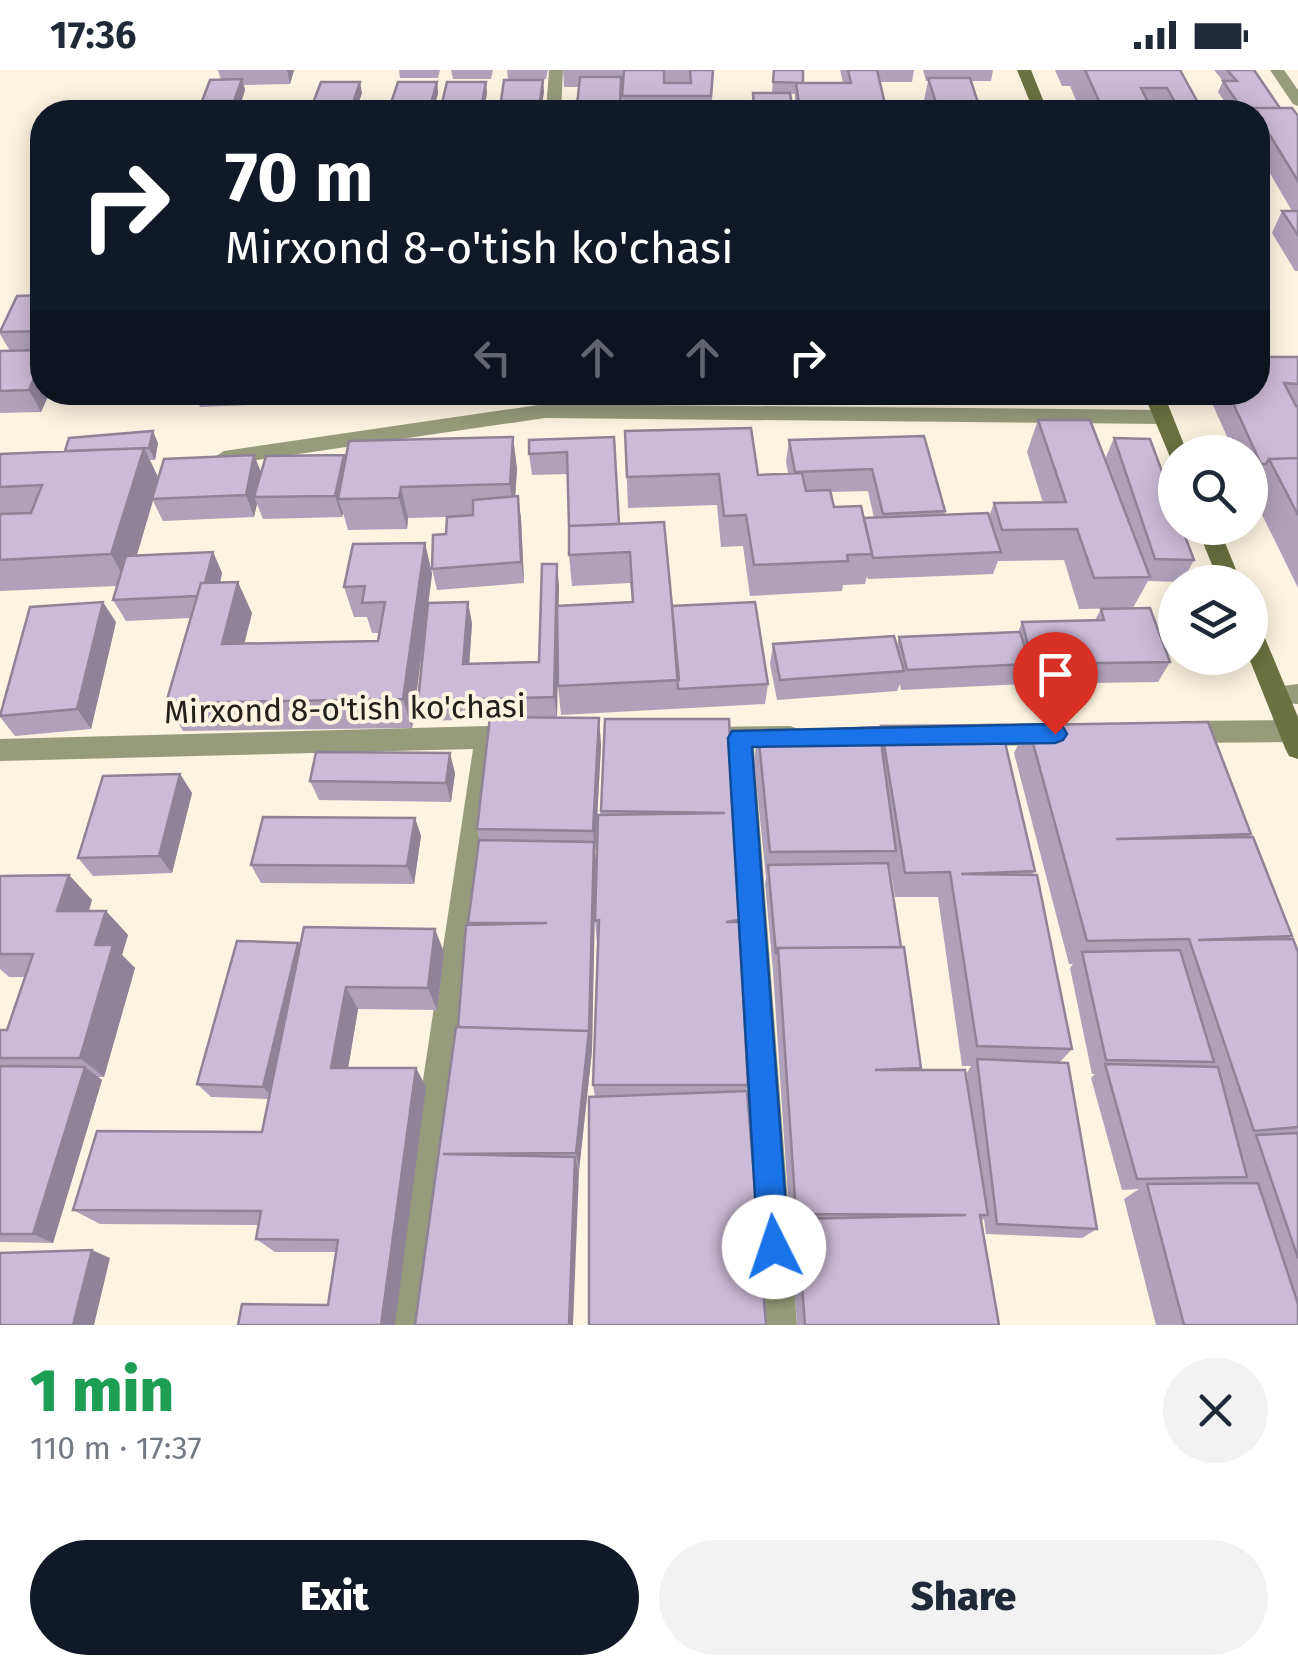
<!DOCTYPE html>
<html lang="en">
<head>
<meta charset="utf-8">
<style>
	:root { --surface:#fff; --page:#f2f2f3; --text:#1f2937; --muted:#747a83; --accent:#111827 }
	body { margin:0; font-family:"Fira Sans",sans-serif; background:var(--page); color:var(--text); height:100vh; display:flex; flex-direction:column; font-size:38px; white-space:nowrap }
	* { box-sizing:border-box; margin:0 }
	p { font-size:32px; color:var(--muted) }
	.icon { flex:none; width:55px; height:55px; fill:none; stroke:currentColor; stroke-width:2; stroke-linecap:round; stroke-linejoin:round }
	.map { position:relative; height:1255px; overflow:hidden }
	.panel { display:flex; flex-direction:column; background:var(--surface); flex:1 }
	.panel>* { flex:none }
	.guide { position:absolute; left:30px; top:30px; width:1240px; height:305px; border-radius:40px; box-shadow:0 5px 25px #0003; background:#111827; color:#fff; overflow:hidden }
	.buttons { position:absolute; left:1158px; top:365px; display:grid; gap:20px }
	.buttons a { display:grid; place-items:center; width:110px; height:110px; border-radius:50%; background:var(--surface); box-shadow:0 5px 25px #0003; font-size:50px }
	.pin { position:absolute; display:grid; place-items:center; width:85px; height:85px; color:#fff; margin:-102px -42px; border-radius:50% 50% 50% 0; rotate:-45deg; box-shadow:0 0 10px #0007 }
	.pin .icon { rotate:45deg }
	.me { position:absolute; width:110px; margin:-55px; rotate:356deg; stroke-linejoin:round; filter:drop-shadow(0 0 8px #0008) }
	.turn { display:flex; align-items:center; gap:35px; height:210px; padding:0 30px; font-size:45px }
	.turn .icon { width:130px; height:130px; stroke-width:2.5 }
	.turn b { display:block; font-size:70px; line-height:85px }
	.lanes { display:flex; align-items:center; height:95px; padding:0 30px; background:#0003; justify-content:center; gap:50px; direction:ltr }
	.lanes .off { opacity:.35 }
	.round { display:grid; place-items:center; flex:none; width:105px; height:105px; border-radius:52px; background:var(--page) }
	.headline { display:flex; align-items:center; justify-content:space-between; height:170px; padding:0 30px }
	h1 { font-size:60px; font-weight:800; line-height:75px; color:#1e9e55 }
	.action { display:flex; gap:20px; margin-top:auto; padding:20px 30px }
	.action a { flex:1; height:115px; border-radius:60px; background:var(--accent); color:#fff; font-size:40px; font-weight:800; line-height:115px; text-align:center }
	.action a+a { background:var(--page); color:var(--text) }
	.status { display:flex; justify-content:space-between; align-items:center; height:70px; padding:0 50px; background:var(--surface); direction:ltr }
	.status svg { height:28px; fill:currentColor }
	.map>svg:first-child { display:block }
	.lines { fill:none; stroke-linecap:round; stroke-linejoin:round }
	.minor { fill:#969c7b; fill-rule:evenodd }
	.secondary { fill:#6a7241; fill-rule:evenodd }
	.wall { fill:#afa1ba; fill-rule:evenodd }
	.shaded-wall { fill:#8f8397 }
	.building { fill:#ccbbd8; stroke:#8f8397; stroke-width:2.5; fill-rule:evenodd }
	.route { fill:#1a73e8; stroke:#114b97; stroke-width:2.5 }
	.labels { text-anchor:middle; stroke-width:8; stroke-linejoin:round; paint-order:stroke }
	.street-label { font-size:32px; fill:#24211a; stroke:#fcf3e0 }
</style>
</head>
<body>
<div class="status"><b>17:36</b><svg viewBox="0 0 49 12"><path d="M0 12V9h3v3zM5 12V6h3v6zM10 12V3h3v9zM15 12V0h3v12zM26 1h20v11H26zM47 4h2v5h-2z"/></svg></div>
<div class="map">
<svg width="1298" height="1255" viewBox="0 0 1298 1255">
	<rect width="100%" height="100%" fill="#fcf3e0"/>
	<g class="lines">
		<path class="minor" d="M 549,0 L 563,0 L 561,42 L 546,42 Z
			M 1270,0 L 1284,0 L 1298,20 L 1298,36 L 1293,34 Z
			M 545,334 L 1163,340 L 1173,347 L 1163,354 L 545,348 L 224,395 L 213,388 L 224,381 Z
			M 1298,614 L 1298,634 L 1267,632 L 1264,625 L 1267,618 Z
			M 1291,650 L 1298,653 L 1298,669 L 1291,672 L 1180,673 L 1171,669 L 1167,662 L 1171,655 L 1180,651 Z
			M 1055,653 L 1064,657 L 1068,664 L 1064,671 L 1055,675 L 970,676 L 961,673 L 957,665 L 961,657 L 970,654 Z
			M 488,656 L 529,659 L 533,667 L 529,675 L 499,678 L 422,1255 L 386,1255 L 473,679 L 0,691 L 0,669 Z
			M 790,656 L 799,659 L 803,667 L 799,675 L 754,678 L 797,1255 L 761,1255 L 728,678 L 691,676 L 687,668 L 691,660 L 700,657 Z"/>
		<path class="secondary" d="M 1017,0 L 1031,0 L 1048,42 L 1034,42 Z
			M 1143,322 L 1163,322 L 1187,382 L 1175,382 L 1175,389 L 1170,387 Z
			M 1197,458 L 1219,458 L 1241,512 L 1219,512 Z
			M 1250,552 L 1258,554 L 1262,561 L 1298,647 L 1298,689 L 1289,686 L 1285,678 L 1249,588 Z"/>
	</g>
	<path class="wall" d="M 218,0 L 294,0 L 290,14 L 244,15 L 245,20 L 238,42 L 205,42 L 202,31 L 221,10 Z
		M 399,0 L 440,0 L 438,8 L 400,8 Z
		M 451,0 L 493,0 L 491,9 L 453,9 Z
		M 507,0 L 548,0 L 546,9 L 508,9 Z
		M 563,0 L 623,0 L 621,42 L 577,42 L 579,17 L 564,17 Z
		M 664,0 L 714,0 L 711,42 L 623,42 L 622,26 Z
		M 774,0 L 803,13 L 843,13 L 840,0 L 914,0 L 912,12 L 879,12 L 885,34 L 884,42 L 795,42 L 795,24 L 772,22 Z
		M 923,0 L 993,0 L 991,11 L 970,11 L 981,42 L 928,42 L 924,30 L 928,11 L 926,11 Z
		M 1055,0 L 1180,0 L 1203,42 L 1081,42 L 1070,16 L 1062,16 Z
		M 1214,0 L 1254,0 L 1280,38 L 1298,46 L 1298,201 L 1295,201 L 1272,163 L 1282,141 L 1292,141 L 1258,83 L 1258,42 L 1232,42 L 1218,22 L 1223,11 Z
		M 437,12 L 438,23 L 433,42 L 393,42 L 391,33 Z
		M 544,21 L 541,42 L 502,42 L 501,31 Z
		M 362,23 L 356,42 L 316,42 L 313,33 Z
		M 487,23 L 484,42 L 444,42 L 442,33 Z
		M 42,128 L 42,161 L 34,144 Z
		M 42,225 L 42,322 L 50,322 L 41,342 L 0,343 L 0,281 L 10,281 L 0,264 L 0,259 Z
		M 1298,287 L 1298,518 L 1250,420 L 1253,416 L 1250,416 L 1250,382 L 1234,382 L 1207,322 L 1258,322 Z
		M 194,322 L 254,322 L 251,335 L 200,337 Z
		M 270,322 L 378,322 L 376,331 L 326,332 L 325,327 L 324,332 L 274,333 Z
		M 742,322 L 971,322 L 970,327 L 742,328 Z
		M 1038,350 L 1105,389 L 1114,368 L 1194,490 L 1182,512 L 1148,511 L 1133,538 L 1079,539 L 1064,490 L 998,491 L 993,504 L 868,509 L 867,506 L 865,514 L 843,515 L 842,521 L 750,526 L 743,476 L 721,477 L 717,435 L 628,438 L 625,361 L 758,405 L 788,403 L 786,392 L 789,370 L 924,366 L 945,441 L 944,445 L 989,447 L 994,433 L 1043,433 L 1027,382 ZM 868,421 L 874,448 L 864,448 L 834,437 L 831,422 Z
		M 513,367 L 517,399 L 515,427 L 521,448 L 524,513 L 437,520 L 432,499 L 446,464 L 446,447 L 408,448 L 407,459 L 348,460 L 343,443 L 342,447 L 263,449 L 257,434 L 254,447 L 163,451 L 153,431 L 137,485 L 213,482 L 222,503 L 220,513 L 252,543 L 244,574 L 378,571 L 379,563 L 372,563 L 367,547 L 354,547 L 344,517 L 425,473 L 432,504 L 412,658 L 183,661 L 166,633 L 191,548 L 126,551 L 113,530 L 117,516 L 0,521 L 0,384 L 65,381 L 158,373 L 155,390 L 150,390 L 158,408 L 254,385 L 261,403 Z
		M 614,367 L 619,454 L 672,536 L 768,614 L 765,634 L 561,645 L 558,616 L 558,586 L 557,647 L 536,647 L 599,648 L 601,676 L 595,787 L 592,981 L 579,1102 L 415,1255 L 458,957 L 468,853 L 480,770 L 477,759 L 490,649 L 424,651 L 418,631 L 472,553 L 469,594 L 539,592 L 559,515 L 558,536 L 632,532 L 630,513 L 572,516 L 569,485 L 568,404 L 532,405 L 529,384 Z
		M 1101,539 L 1170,592 L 1158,612 L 1024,614 L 1023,610 L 1021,614 L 901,620 L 900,614 L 897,621 L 777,630 L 770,594 L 773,574 L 897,576 L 899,567 L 1018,562 L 1022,552 L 1095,550 Z
		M 116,552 L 91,659 L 15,666 L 0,647 L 0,642 Z
		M 605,649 L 729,649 L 748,1015 L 746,1021 L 595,1027 L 593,1015 L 597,874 L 595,851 Z
		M 1028,655 L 1251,764 L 1248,767 L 1292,866 L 1288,869 L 1298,882 L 1298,1255 L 1156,1255 L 1124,1129 L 1139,1119 L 1122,1120 L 1091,1008 L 1095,1004 L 1092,1004 L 1070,898 L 1073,894 L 1069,894 L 1014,683 Z
		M 881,656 L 1035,801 L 1032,805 L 1072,979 L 1059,993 L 1097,1159 L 1082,1168 L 986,1164 L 984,1149 L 981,1151 L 999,1255 L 797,1255 L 790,1162 L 792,1158 L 790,1158 L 773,901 L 765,813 L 766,808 L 754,690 L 758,662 L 880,661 ZM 890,798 L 895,827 L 938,827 L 962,996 L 971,996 L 967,1003 L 971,1042 L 919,1000 L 921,998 L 889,801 Z
		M 455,703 L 451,732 L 319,730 L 310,711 Z
		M 180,704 L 192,723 L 172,803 L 93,806 L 78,788 Z
		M 415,748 L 421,766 L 414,814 L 261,813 L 251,795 Z
		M 69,805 L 92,830 L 89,841 L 106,841 L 128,865 L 122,885 L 135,898 L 104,1007 L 98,1007 L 102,1010 L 53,1173 L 0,1172 L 0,960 L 7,960 L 26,907 L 9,907 L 0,899 L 0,806 Z
		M 300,877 L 444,882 L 437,940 L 358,939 L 348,998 L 416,998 L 426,1017 L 328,1235 L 336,1182 L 275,1182 L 256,1169 L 259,1155 L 100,1154 L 73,1140 L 262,1062 L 268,1029 L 211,1027 L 197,1014 Z"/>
	<path class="shaded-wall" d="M 287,0 L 294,0 L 290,14 Z
		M 242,9 L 245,20 L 238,42 L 234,31 Z
		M 543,10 L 544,21 L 541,42 L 540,31 Z
		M 360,12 L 362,23 L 355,42 L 353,33 Z
		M 437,12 L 438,23 L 433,42 L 431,33 Z
		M 486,12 L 487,23 L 483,42 L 482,33 Z
		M 42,290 L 42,322 L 50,322 L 41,342 L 29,320 Z
		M 246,322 L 254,322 L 251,335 Z
		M 153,361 L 158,373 L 155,390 L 149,378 Z
		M 513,367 L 517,399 L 514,446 L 510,414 Z
		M 144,378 L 159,409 L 128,515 L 111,484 Z
		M 254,385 L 263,407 L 254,427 L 257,434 L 254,447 L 246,425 Z
		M 344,385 L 350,407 L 338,429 L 343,443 L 342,447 L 335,426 Z
		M 401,417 L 408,448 L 407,459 L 399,428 Z
		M 518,426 L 521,448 L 524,513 L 521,492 Z
		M 425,473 L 432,504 L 412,658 L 403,629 Z
		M 213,482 L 222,503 L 213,547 L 202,526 Z
		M 557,494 L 559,515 L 557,647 L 554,627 Z
		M 238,512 L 252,543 L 237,603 L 222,574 Z
		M 103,532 L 116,552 L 91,659 L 77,639 Z
		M 468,532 L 472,553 L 468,614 L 463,594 Z
		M 599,648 L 601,676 L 595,787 L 593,761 Z
		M 450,683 L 455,703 L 451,732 L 446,713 Z
		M 180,704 L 192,723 L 172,803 L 159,786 Z
		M 415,748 L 421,766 L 414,814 L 407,796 Z
		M 594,772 L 596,790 L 592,981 L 579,1099 L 576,1083 Z
		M 69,805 L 92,830 L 81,865 L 57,841 Z
		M 106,841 L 128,865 L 122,885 L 135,898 L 104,1007 L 80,988 L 95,875 Z
		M 435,859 L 444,882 L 437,940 L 428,918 Z
		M 298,873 L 308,889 L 275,1030 L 263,1017 Z
		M 346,917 L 358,939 L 345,1017 L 331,998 Z
		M 85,997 L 102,1010 L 53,1173 L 33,1164 Z
		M 416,998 L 426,1017 L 395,1255 L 381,1255 Z
		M 575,1087 L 579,1102 L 573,1255 L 569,1255 Z
		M 92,1180 L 110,1188 L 94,1255 L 73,1255 Z"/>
	<path class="building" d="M 624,0 L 664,0 L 664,13 L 691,13 L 690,0 L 713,0 L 711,26 L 622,26 Z
		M 774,0 L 803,0 L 803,13 L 773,12 Z
		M 848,0 L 877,0 L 885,34 L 799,34 L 796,13 L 851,13 Z
		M 1085,0 L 1180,0 L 1203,42 L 1104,42 ZM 1141,18 L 1167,18 L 1176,34 L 1149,34 Z
		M 1227,0 L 1254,0 L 1280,38 L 1252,38 L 1250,42 L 1244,42 L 1223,11 L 1237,11 Z
		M 580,7 L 621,7 L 620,36 L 577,35 Z
		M 928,8 L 970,8 L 981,42 L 939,42 Z
		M 242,9 L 234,31 L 202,31 L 210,10 Z
		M 504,10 L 543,10 L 540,31 L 501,31 Z
		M 321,12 L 360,12 L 353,33 L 313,33 Z
		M 398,12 L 437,12 L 431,33 L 391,33 Z
		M 447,12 L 486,12 L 482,33 L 442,33 Z
		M 753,23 L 790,23 L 793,42 L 767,42 L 766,40 L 754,40 Z
		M 1252,38 L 1292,38 L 1298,46 L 1298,111 L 1258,46 L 1258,42 L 1255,42 Z
		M 641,39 L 684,39 L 684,42 L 641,42 Z
		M 724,40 L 766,40 L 767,42 L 724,42 Z
		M 42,128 L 42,144 L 34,144 Z
		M 1282,141 L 1298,141 L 1298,165 Z
		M 42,225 L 42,261 L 0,262 L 17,226 Z
		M 42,280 L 42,290 L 29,320 L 0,321 L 0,281 Z
		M 1258,287 L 1298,287 L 1298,314 L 1284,313 L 1296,336 L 1298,336 L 1298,388 L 1269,389 L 1266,394 L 1261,394 L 1228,322 L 1258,322 Z
		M 1038,350 L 1090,350 L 1150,507 L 1094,508 L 1077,459 L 1002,460 L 994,433 L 1066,432 Z
		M 751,358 L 758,405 L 802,403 L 806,421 L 830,420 L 834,437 L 861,436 L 872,484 L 847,485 L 848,491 L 754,495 L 746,445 L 724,446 L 719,404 L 627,407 L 625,361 Z
		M 153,361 L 149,378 L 65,381 L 69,368 Z
		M 924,366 L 945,441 L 883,444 L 872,399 L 795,402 L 789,370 Z
		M 513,367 L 510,414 L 401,417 L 399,428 L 338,429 L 349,371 Z
		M 614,367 L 619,454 L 569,456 L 567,382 L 529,384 L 529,370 Z
		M 1114,368 L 1150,369 L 1175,437 L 1175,458 L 1182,458 L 1194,490 L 1155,489 Z
		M 144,378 L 111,484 L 0,490 L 0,444 L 31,443 L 42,415 L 0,417 L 0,384 Z
		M 254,385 L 246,425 L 152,429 L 164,389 Z
		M 344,385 L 335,426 L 254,427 L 266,386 Z
		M 1298,388 L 1298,445 L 1269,389 Z
		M 518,426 L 521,492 L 432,499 L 433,465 L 446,464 L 447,447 L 473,445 L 473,430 Z
		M 988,443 L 1001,482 L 873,488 L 864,448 Z
		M 664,452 L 679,610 L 558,616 L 557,536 L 633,532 L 630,482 L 569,485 L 569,456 Z
		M 425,473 L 403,629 L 166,633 L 201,513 L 238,512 L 222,574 L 378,571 L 385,532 L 362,533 L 365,516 L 344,517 L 353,474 Z
		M 213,482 L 205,513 L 201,513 L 197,526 L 113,530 L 126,486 Z
		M 542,494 L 557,494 L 554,627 L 418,631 L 428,533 L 468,532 L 463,594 L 539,592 Z
		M 103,532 L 77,639 L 0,646 L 30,537 Z
		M 755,532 L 768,614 L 678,619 L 672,536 Z
		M 1150,538 L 1170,592 L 1033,594 L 1022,552 L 1104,550 L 1101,539 Z
		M 1020,562 L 1030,594 L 907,600 L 899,567 Z
		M 894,566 L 904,601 L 780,610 L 773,574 Z
		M 490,647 L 599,648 L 593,761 L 477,759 Z
		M 605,649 L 729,649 L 739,850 L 726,852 L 739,852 L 748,1015 L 593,1015 L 599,850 L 595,851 L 598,745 L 725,743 L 601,741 Z
		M 1208,652 L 1251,764 L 1116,769 L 1253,767 L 1292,866 L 1198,870 L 1293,869 L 1298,882 L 1298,1057 L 1254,1061 L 1189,869 L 1087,871 L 1028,655 Z
		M 1001,655 L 1035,801 L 961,804 L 1037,805 L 1072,979 L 977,976 L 950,802 L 905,803 L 881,656 Z
		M 879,657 L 896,781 L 770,782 L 758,662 Z
		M 316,682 L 450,683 L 446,713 L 310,711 Z
		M 180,704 L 159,786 L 78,788 L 103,706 Z
		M 263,747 L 415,748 L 407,796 L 251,795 Z
		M 479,770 L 594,772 L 589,961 L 458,957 L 466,855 L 547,853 L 468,853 Z
		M 888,793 L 901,877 L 778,878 L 776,884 L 768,795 Z
		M 69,805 L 57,841 L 106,841 L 95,875 L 113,875 L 80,988 L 0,988 L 0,960 L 7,960 L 33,884 L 0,884 L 0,806 Z
		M 304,857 L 435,859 L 428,918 L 346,917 L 331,998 L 416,998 L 381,1255 L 238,1255 L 242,1234 L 328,1235 L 338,1170 L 256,1169 L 261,1141 L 73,1140 L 97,1061 L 262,1062 Z
		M 237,871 L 298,873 L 263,1017 L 197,1014 Z
		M 904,877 L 921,998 L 875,1000 L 965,1000 L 988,1145 L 980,1145 L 999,1255 L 805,1255 L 797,1149 L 966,1145 L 796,1144 L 778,878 Z
		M 1180,880 L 1214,992 L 1106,990 L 1082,882 Z
		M 456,957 L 589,961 L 576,1083 L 443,1084 L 575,1087 L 569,1255 L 415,1255 Z
		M 977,989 L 1068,993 L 1097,1159 L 997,1154 Z
		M 1105,994 L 1218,997 L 1247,1107 L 1137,1109 Z
		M 0,996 L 85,997 L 33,1164 L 0,1164 Z
		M 747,1021 L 766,1255 L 589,1255 L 589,1027 Z
		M 1298,1063 L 1298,1188 L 1256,1065 Z
		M 1258,1113 L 1298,1234 L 1298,1255 L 1184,1255 L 1147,1114 Z
		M 92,1180 L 73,1255 L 0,1255 L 0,1183 Z"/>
	<path class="route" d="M 1055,654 L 1063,657 L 1067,664 L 1063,670 L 1055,673 L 752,677 L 789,1177 L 784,1188 L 774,1192 L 763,1188 L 758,1177 L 728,668 L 732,661 Z"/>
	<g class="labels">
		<g class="street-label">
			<text transform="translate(345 639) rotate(-1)" y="11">Mirxond 8-o'tish ko'chasi</text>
		</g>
	</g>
</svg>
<div class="buttons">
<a><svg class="icon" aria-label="search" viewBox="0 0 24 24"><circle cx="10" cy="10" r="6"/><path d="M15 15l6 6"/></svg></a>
<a><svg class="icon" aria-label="layers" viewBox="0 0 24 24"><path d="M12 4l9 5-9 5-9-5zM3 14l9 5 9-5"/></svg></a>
</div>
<div class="pin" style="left:1055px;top:664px;background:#d93025"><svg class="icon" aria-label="arrive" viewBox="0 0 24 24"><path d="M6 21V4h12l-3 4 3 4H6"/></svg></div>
<svg class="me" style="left:774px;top:1177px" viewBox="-20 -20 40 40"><circle r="19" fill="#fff"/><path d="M0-13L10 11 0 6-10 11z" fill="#1a73e8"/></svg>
<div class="guide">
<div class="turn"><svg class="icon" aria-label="right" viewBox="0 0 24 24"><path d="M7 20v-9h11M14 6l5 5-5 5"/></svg><div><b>70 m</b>Mirxond 8-o'tish ko'chasi</div></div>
<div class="lanes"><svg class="icon off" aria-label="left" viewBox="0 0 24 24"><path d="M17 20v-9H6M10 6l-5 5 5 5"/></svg><svg class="icon off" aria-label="ahead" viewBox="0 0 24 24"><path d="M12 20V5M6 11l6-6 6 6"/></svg><svg class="icon off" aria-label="ahead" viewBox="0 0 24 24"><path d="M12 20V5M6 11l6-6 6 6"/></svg><svg class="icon" aria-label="right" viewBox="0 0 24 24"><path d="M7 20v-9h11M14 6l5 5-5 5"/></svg></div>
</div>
</div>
<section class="panel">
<div class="headline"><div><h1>1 min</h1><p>110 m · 17:37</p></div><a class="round"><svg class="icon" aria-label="close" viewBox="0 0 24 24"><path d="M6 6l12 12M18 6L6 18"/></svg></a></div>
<div class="action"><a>Exit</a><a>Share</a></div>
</section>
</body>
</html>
